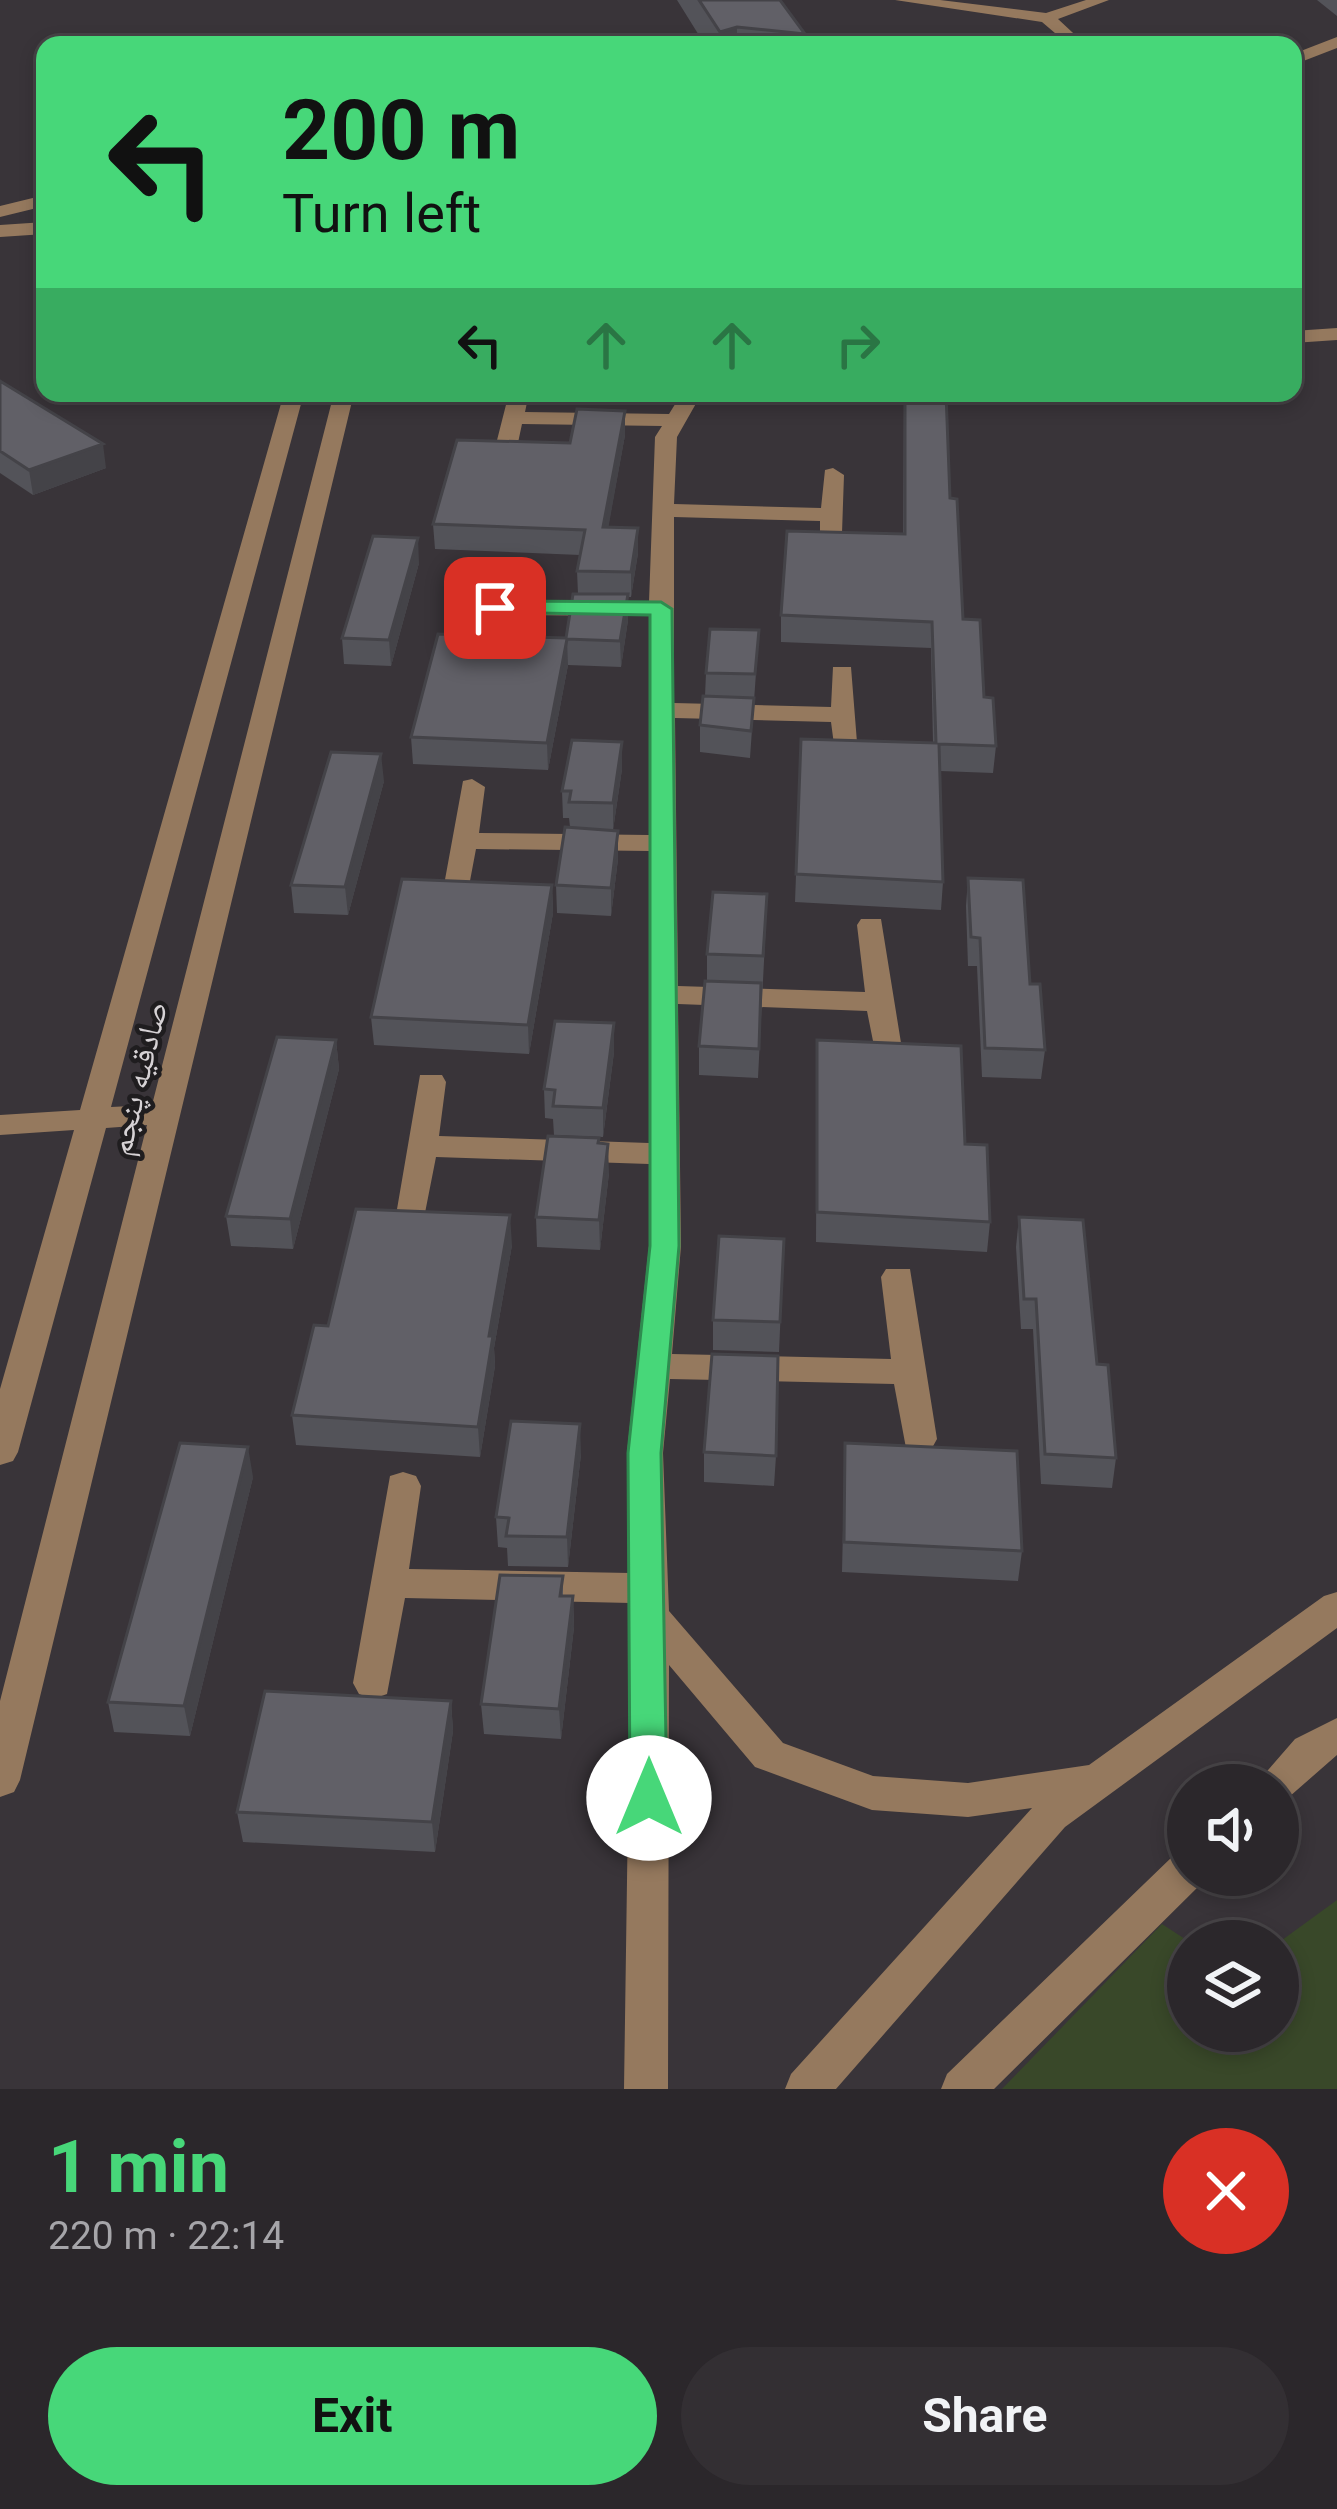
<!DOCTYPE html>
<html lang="en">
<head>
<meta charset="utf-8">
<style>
	:root { --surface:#2b272b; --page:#332f33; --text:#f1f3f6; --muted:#a6a5a9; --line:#474447; --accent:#47d779 }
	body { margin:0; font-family:Roboto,"Noto Naskh Arabic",sans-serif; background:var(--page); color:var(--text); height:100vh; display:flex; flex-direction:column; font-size:45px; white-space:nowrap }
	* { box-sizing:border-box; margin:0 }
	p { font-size:39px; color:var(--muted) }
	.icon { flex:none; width:66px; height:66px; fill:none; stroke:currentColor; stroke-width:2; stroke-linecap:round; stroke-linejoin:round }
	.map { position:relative; height:2089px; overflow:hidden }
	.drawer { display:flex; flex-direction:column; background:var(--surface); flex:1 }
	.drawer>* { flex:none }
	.hud { position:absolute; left:36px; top:36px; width:1266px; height:366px; border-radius:24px; box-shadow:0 6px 18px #0003,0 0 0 3px var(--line); background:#47d779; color:#111; overflow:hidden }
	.controls { position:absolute; left:1167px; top:1764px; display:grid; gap:24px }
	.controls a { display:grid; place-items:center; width:132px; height:132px; border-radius:50%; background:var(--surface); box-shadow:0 6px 18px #0003,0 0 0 3px var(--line); font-size:60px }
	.pin { position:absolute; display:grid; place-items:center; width:102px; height:102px; color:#fff; margin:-51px; border-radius:24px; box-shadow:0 6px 18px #0006 }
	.me { position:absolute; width:132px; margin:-66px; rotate:0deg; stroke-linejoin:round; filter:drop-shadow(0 0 9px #0008) }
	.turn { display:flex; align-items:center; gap:42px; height:252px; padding:0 48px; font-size:54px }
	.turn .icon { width:156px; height:156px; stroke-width:2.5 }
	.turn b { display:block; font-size:84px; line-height:102px }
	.lanes { display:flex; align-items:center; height:114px; padding:0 48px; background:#0003; justify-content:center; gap:60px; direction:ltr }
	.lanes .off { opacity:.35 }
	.round { display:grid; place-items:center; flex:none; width:126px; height:126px; border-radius:63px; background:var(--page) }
	.headline { display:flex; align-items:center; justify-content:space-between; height:204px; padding:0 48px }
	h1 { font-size:72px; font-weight:700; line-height:90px; color:var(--accent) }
	.action { display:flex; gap:24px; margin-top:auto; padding:24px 48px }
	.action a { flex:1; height:138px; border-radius:72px; background:var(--accent); color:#111; font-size:48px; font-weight:700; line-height:138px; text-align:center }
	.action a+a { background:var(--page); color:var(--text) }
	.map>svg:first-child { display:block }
	.green { fill:#394829 }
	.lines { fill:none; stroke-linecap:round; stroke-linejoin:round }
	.minor { fill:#95795e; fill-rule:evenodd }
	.wall { fill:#535359 }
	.shaded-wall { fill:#444348 }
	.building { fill:#616067; stroke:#444348; stroke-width:3 }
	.route { fill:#47d779; stroke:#2e8c4f; stroke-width:3 }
	.labels { text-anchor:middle; stroke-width:9; stroke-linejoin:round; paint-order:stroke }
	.street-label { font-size:33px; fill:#d6d2d5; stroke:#1f1d1f }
</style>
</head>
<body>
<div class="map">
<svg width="1337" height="2089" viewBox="0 0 1337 2089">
	<rect width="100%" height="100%" fill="#393439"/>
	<path class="green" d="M 1337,1900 L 1337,2089 L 1002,2089 L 1162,1924 L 1188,1941 L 1188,2031 L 1278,2031 L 1278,1943 Z"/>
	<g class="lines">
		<path class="minor" d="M 895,0 L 940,0 L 1046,13 L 1086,0 L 1109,0 L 1058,19 L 1086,45 L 1069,45 L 1042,22 Z
			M 1337,37 L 1337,48 L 1293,65 L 1293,54 Z
			M 45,195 L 45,206 L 0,217 L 0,206 Z
			M 45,222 L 45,234 L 0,237 L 0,225 Z
			M 1337,328 L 1337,340 L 1293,343 L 1293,331 Z
			M 284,393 L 304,393 L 111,1107 L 152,1105 L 334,393 L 354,393 L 20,1780 L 14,1792 L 0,1797 L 0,1701 L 147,1125 L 106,1128 L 18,1452 L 13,1461 L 0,1465 L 0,1389 L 74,1130 L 0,1135 L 0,1115 L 80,1110 Z
			M 509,393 L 529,393 L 525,412 L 669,414 L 682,393 L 702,393 L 677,437 L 674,504 L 821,508 L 825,470 L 833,468 L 844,475 L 842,533 L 831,540 L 820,533 L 820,521 L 674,517 L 674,703 L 831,707 L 833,667 L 851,667 L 858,755 L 845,763 L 836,760 L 831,722 L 675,718 L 678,986 L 865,992 L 857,925 L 861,919 L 881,919 L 902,1049 L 898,1056 L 876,1056 L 867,1011 L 678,1004 L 681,1246 L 672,1354 L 891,1359 L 881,1277 L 886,1269 L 910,1269 L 937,1439 L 932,1448 L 919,1452 L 906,1448 L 894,1384 L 670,1379 L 663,1453 L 669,1611 L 783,1743 L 873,1776 L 968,1783 L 1089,1765 L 1324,1596 L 1337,1592 L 1337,1628 L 1065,1827 L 836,2089 L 785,2089 L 791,2074 L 1032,1808 L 968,1817 L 872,1810 L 755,1767 L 669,1665 L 668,2089 L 624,2089 L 631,1603 L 405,1598 L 387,1694 L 373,1699 L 359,1694 L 353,1683 L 390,1476 L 403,1472 L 416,1476 L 421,1486 L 409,1569 L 630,1573 L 627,1453 L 649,1246 L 649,1164 L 436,1157 L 423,1223 L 401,1223 L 396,1215 L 420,1075 L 442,1075 L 446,1082 L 439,1136 L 649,1143 L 649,851 L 476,849 L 466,902 L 456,904 L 442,896 L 463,781 L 472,779 L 485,787 L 479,833 L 649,835 L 649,616 L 506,615 L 496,652 L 487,654 L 475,647 L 495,567 L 503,565 L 515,572 L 509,601 L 649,602 L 655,437 L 662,426 L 522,424 L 516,452 L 505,458 L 494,452 Z
			M 1337,1718 L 1337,1755 L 1289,1797 L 1278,1801 L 1278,1785 L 1255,1785 L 1295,1739 Z
			M 1188,1851 L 1188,1875 L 1206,1875 L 1203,1882 L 994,2089 L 941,2089 L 947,2074 L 1173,1856 Z"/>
	</g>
	<path class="wall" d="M 677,0 L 780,0 L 805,34 L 805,45 L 705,45 Z
		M 1317,0 L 1337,0 L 1337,16 Z
		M 0,381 L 106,468 L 33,495 L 0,473 Z
		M 904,393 L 946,393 L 950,498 L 963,619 L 996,746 L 993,773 L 940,771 L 943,882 L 941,910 L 795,902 L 801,739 L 933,743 L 931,648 L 781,642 L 781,615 L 903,534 Z
		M 625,435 L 608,527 L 638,528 L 638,553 L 631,597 L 628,597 L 628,620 L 621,667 L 568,665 L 548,770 L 413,764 L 411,737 L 566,638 L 578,594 L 577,571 L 580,555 L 435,549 L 433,524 L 570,443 Z
		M 419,563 L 391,666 L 344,664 L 342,638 Z
		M 759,630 L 750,758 L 700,752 L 700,725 L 705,696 L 706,673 Z
		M 622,769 L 613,830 L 600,830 L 618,859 L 611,916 L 557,913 L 556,885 L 570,827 L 569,818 L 563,818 L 562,791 Z
		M 384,781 L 348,915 L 294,913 L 291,885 Z
		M 968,878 L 1030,984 L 1045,1050 L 1041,1079 L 982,1077 L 977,966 L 968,966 L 966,906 Z
		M 552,885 L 553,913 L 529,1054 L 374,1045 L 371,1017 Z
		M 766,922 L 758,1078 L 699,1075 L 699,1046 L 707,981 L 707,954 Z
		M 614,1023 L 614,1052 L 603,1137 L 554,1135 L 553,1119 L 545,1118 L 544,1089 Z
		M 336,1040 L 339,1069 L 293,1249 L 231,1246 L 226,1216 Z
		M 817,1040 L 965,1144 L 990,1222 L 987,1252 L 816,1242 Z
		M 609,1173 L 600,1250 L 537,1247 L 536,1217 Z
		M 1019,1217 L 1097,1364 L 1116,1458 L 1112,1488 L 1041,1484 L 1033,1329 L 1021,1329 L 1016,1247 Z
		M 784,1239 L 779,1352 L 713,1350 L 713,1320 Z
		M 512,1245 L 494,1348 L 495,1366 L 480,1457 L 296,1445 L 292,1415 L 328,1326 Z
		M 845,1443 L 1022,1551 L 1018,1581 L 842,1572 Z
		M 704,1452 L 776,1456 L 774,1486 L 704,1482 Z
		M 581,1454 L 568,1567 L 508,1566 L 507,1548 L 498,1547 L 496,1517 Z
		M 253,1477 L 190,1736 L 114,1732 L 108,1702 Z
		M 563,1576 L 563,1596 L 573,1596 L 574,1627 L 561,1739 L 484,1734 L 481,1704 Z
		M 451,1701 L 453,1731 L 435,1852 L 243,1842 L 237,1812 Z"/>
	<path class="shaded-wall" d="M 737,27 L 737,45 L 720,45 L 720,32 Z
		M 625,411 L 625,435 L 604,552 L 603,527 Z
		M 103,444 L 106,468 L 33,495 L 29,470 Z
		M 638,528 L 638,553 L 631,597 L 631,572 Z
		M 418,538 L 419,563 L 391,666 L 389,640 Z
		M 628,594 L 628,620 L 621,667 L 620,641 Z
		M 567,639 L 568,665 L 548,770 L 547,743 Z
		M 622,742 L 622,769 L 613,830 L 613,803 Z
		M 381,754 L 384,781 L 348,915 L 345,887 Z
		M 618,831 L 618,859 L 611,916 L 611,888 Z
		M 552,885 L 553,913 L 529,1054 L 528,1025 Z
		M 614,1023 L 614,1052 L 603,1137 L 603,1108 Z
		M 336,1040 L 339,1069 L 293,1249 L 290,1219 Z
		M 608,1144 L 609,1173 L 600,1250 L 599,1220 Z
		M 510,1215 L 512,1245 L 494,1348 L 495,1366 L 480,1457 L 478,1427 L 489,1336 Z
		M 580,1424 L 581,1454 L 568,1567 L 567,1537 Z
		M 248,1447 L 253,1477 L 190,1736 L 184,1706 Z
		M 573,1596 L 574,1627 L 561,1739 L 559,1709 Z
		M 451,1701 L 453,1731 L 435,1852 L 432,1822 Z"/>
	<path class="building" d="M 699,0 L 780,0 L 805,34 L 737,27 L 720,32 Z
		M 0,381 L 103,444 L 29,470 L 0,451 Z
		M 905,393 L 946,393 L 950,498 L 957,499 L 963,619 L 980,620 L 984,697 L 993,698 L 996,746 L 939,744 L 943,882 L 796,874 L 801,739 L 936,743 L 932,622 L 781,615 L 787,531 L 905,534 Z
		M 577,409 L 625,411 L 603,527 L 638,528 L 631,572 L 577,571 L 585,530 L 433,524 L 457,440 L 570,443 Z
		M 373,536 L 418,538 L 389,640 L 342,638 Z
		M 573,594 L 628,594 L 620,641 L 567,639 L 547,743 L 411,737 L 438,634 L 566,638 Z
		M 710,629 L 759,630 L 755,674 L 706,673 Z
		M 703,696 L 754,698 L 751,731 L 700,725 Z
		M 572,740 L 622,742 L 613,803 L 569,802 L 571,791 L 562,791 Z
		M 331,752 L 381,754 L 345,887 L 291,885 Z
		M 565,827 L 618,831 L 611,888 L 556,885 Z
		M 968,878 L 1023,880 L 1030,984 L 1040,984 L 1045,1050 L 985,1048 L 980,938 L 971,937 Z
		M 402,879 L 552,885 L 528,1025 L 371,1017 Z
		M 713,892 L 767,894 L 763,956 L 707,954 Z
		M 705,981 L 761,983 L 759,1049 L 699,1046 Z
		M 555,1021 L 614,1023 L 603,1108 L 553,1106 L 555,1090 L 544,1089 Z
		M 277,1037 L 336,1040 L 290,1219 L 226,1216 Z
		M 817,1040 L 961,1046 L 965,1144 L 987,1145 L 990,1222 L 817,1212 Z
		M 548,1136 L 599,1138 L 598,1143 L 608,1144 L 599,1220 L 536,1217 Z
		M 356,1209 L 510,1215 L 489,1336 L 493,1336 L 478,1427 L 292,1415 L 314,1325 L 328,1326 Z
		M 1019,1217 L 1083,1220 L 1097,1364 L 1108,1365 L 1116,1458 L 1045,1454 L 1036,1299 L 1024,1299 Z
		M 719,1236 L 784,1239 L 780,1322 L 713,1320 Z
		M 712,1354 L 778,1356 L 776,1456 L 704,1452 Z
		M 511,1421 L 580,1424 L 567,1537 L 506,1536 L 509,1518 L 496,1517 Z
		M 180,1443 L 248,1447 L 184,1706 L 108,1702 Z
		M 845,1443 L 1017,1451 L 1022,1551 L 844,1542 Z
		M 500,1575 L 563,1576 L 560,1596 L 573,1596 L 559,1709 L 481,1704 Z
		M 265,1691 L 451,1701 L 432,1822 L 237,1812 Z"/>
	<path class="route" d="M 495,601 L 661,602 L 672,609 L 679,1246 L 661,1453 L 667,1798 L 662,1809 L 649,1814 L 636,1809 L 630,1798 L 628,1453 L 650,1246 L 650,615 L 487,612 L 484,608 Z"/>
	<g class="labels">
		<g class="street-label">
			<text transform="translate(137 1078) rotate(-76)" y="12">صادقیه پنجم</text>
		</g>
	</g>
</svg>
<div class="controls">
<a><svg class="icon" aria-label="sound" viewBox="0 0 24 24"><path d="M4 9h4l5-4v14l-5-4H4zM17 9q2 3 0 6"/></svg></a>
<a><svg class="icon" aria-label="layers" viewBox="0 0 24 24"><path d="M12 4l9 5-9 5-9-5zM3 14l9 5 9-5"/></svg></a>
</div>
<div class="pin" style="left:495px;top:608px;background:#d93025"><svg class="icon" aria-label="arrive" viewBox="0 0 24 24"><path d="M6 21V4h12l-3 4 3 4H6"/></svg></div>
<svg class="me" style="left:649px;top:1798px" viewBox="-20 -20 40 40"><circle r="19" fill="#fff"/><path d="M0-13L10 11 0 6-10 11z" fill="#47d779"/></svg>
<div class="hud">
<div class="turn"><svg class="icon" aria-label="left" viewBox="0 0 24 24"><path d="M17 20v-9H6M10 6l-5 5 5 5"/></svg><div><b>200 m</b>Turn left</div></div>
<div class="lanes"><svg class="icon" aria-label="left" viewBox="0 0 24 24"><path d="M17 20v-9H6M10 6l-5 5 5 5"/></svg><svg class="icon off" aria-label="ahead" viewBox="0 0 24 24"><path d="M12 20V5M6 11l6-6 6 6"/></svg><svg class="icon off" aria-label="ahead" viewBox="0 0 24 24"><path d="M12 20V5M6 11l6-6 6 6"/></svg><svg class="icon off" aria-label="right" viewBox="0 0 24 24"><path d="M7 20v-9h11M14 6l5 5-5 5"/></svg></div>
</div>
</div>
<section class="drawer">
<div class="headline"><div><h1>1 min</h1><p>220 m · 22:14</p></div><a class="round" style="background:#d93025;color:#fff"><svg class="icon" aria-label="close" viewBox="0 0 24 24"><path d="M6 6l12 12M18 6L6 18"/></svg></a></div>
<div class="action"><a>Exit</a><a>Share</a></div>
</section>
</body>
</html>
